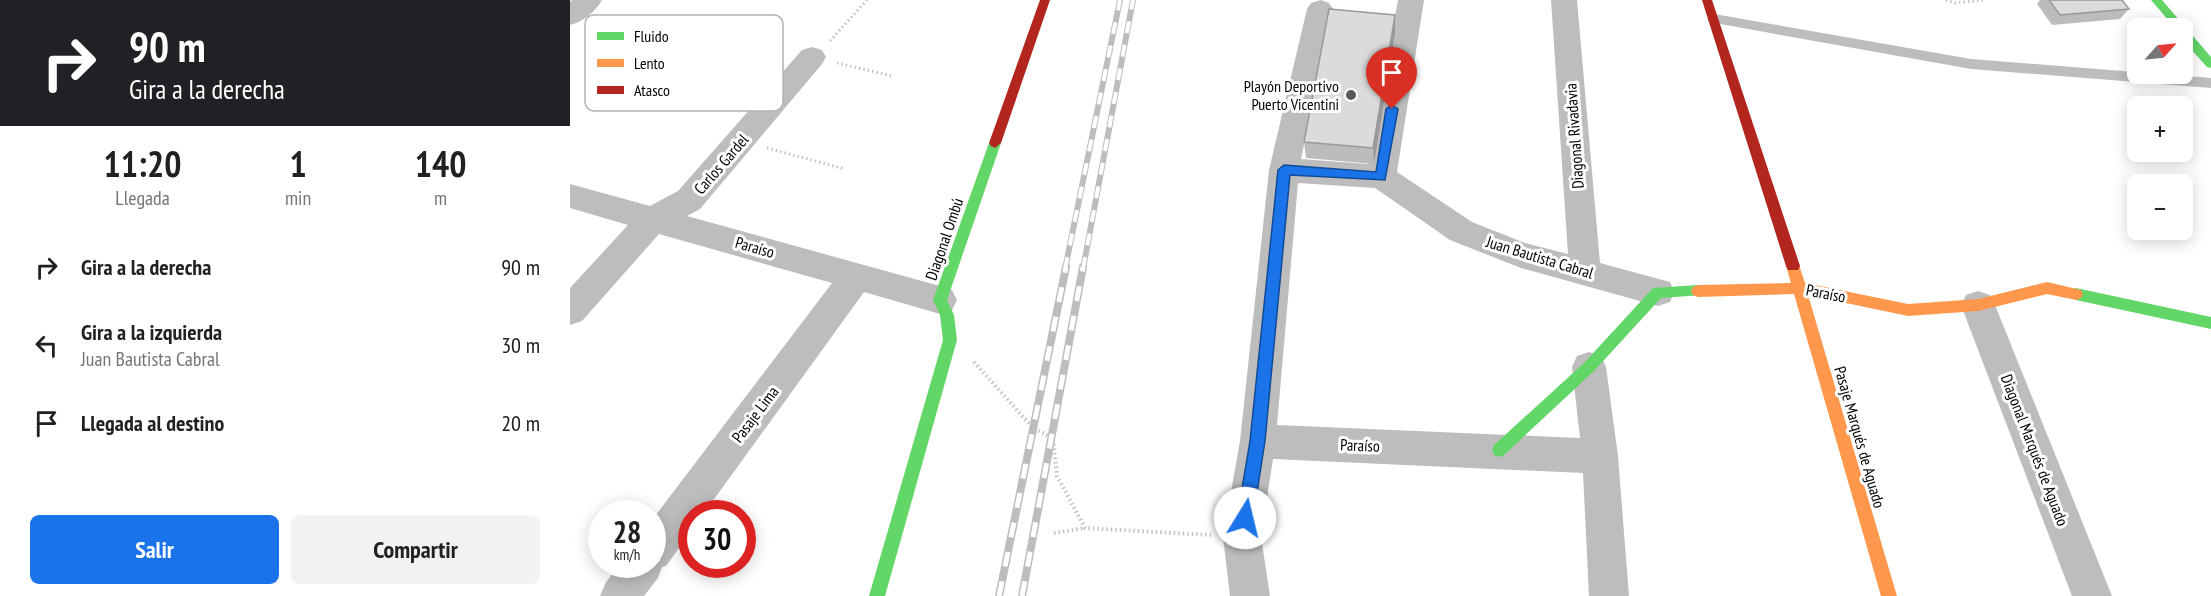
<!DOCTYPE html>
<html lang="es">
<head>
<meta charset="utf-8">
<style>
	:root { --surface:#fff; --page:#f2f2f2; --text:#202124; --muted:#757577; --accent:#1a73e8 }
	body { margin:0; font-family:"PT Sans Narrow",sans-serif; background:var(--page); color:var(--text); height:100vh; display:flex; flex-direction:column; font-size:22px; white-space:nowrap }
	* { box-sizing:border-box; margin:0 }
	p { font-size:20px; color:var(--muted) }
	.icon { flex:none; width:33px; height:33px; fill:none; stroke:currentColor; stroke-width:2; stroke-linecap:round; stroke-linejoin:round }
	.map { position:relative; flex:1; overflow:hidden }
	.panel { display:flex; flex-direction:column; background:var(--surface); width:570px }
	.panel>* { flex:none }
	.hud { background:#202124; color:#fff; overflow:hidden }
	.needle { width:39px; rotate:63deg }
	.fabs { position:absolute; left:1557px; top:18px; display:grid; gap:12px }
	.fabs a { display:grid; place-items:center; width:66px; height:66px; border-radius:9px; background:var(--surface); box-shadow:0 3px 15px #0003; font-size:30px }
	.speed { position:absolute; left:18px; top:500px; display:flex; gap:12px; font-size:30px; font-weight:700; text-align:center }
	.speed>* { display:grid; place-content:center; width:78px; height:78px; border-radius:50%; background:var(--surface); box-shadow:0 3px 15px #0003; line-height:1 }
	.speed small { font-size:15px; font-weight:400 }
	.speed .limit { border:9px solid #d22; background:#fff; color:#111 }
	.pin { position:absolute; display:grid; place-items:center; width:51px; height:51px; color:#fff; margin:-62px -26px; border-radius:50% 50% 50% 0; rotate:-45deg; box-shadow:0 0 6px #0007 }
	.pin .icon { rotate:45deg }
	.me { position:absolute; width:66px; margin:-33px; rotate:9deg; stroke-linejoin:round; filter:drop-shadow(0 0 4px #0008) }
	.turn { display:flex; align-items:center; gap:21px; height:126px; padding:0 30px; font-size:27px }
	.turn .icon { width:78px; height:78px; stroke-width:2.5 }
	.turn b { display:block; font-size:42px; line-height:51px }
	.eta { display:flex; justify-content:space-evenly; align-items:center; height:102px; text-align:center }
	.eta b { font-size:36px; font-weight:600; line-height:42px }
	.primary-button { display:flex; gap:12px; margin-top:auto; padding:12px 30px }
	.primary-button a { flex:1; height:69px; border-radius:9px; background:var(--accent); color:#fff; font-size:24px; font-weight:600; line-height:69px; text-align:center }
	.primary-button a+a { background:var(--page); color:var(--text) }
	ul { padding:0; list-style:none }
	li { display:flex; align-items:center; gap:18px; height:78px; padding:0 30px }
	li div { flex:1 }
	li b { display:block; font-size:22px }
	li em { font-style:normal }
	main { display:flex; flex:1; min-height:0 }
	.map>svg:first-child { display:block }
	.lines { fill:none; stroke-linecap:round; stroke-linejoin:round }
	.path-far1 { stroke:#c2c2c2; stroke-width:3; stroke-dasharray:1.5 3; stroke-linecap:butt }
	.path { stroke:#c2c2c2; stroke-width:4; stroke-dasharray:1.5 3; stroke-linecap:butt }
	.lane { fill:#bdbdbd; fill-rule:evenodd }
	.street { fill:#bdbdbd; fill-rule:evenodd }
	.fast { fill:#63d668; fill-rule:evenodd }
	.slow { fill:#ff974d; fill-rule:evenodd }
	.jam { fill:#b3261e; fill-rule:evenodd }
	.rail-far1-casing { stroke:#bdbdbd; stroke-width:6 }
	.rail-casing { stroke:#bdbdbd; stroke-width:8 }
	.rail-far1 { stroke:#fff; stroke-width:4; stroke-dasharray:12; stroke-linecap:butt }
	.rail { stroke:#fff; stroke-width:5; stroke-dasharray:15; stroke-linecap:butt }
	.wall { fill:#bcbcbc }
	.shaded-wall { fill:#999 }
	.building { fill:#dbdbdb; stroke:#999; stroke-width:1.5 }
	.route { fill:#1a73e8; stroke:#114b97; stroke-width:1.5 }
	.poi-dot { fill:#595959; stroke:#fff; stroke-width:2 }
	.labels { text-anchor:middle; stroke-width:6; stroke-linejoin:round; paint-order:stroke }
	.poi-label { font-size:16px; fill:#000; stroke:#fff; text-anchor:end }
	.street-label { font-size:16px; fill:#000; stroke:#fff }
	.key { fill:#fff; stroke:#b2b2b2; stroke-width:1.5 }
	.key-label { font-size:16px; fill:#000 }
</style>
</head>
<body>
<main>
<section class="panel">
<div class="hud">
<div class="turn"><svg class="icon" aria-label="right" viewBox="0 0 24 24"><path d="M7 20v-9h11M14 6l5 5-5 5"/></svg><div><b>90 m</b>Gira a la derecha</div></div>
</div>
<div class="eta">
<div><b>11:20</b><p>Llegada</p></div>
<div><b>1</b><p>min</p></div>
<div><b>140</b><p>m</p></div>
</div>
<ul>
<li><svg class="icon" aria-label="right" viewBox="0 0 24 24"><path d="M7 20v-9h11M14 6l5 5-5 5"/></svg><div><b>Gira a la derecha</b></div><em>90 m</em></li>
<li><svg class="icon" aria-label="left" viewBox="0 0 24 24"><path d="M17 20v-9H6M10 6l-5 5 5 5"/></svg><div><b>Gira a la izquierda</b><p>Juan Bautista Cabral</p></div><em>30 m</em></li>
<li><svg class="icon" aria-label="arrive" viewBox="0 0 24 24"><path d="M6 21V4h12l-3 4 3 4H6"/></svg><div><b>Llegada al destino</b></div><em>20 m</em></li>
</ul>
<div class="primary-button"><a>Salir</a><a>Compartir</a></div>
</section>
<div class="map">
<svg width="1641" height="596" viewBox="0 0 1641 596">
	<rect width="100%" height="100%" fill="#fff"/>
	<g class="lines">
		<path class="path-far1" d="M 1376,0 L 1384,3 L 1415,0
			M 260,41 L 297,0
			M 267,63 L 322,76
			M 197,148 L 275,169"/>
		<path class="path" d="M 404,362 L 463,428 L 483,438 L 487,476 L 515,528 L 642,535
			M 484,533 L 515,528"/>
		<path class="lane" d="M 1144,14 L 1401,59 L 1641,78 L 1641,88 L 1401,69 L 1139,22 L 1137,19 L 1139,16 Z"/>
		<path class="street" d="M 2,0 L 32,0 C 25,12 13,22 0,25 L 0,2 Z
			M 751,0 L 759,3 L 763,9 L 731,159 L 798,164 L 828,0 L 854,0 L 827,172 L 902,222 L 955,243 L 998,254 L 981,0 L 1007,0 L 1030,263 L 1100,282 L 1104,292 L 1100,302 L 1088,306 L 951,268 L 880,240 L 805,188 L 728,183 L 707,425 L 1010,438 L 1002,367 L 1007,356 L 1019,352 L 1031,356 L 1036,367 L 1048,456 L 1059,596 L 1019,596 L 1013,473 L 703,459 L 691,537 L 700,596 L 660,596 L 653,537 L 670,441 L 699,170 L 737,9 L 741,3 Z
			M 242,47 L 252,50 L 256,57 L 252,64 L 130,209 L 117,216 L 370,286 L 382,290 L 387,300 L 382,310 L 370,314 L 294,292 L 134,513 L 122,513 L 122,530 L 96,566 L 92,567 L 88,578 L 74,596 L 30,596 L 36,582 L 50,564 L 82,564 L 82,520 L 262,283 L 89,234 L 12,321 L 0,325 L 0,288 L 58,225 L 0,208 L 0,184 L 80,206 L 108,191 L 232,50 Z
			M 1408,291 L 1420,295 L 1425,305 L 1542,596 L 1502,596 L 1391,305 L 1396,295 Z"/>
		<path class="fast" d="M 1581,0 L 1592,0 L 1641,57 L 1641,68 L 1637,67 L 1612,39 L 1612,28 L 1605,28 Z
			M 425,138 L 431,143 L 377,300 L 384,315 L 387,340 L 315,596 L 299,596 L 373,340 L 370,315 L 363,300 L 419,143 Z
			M 1128,285 L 1133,287 L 1135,291 L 1133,295 L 1091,298 L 1024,371 L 934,455 L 929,457 L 924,455 L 922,450 L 924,445 L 1014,363 L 1083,288 Z
			M 1506,288 L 1641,317 L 1641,329 L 1506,300 L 1501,298 L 1499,294 L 1501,290 Z"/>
		<path class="slow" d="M 1223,260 L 1228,262 L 1235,283 L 1338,304 L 1408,299 L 1477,282 L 1511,290 L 1513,294 L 1511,298 L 1506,300 L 1477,294 L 1408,311 L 1338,316 L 1238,295 L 1327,596 L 1311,596 L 1224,294 L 1128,297 L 1123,295 L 1121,291 L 1123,287 L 1128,285 L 1221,283 L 1216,266 L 1218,262 Z"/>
		<path class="jam" d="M 470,0 L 480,0 L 431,143 L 425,148 L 421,146 L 419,143 Z
			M 1132,0 L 1142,0 L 1230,266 L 1228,270 L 1218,270 L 1216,266 Z"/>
		<defs>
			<path id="rail-far1" d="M 495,269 L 550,0
				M 513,269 L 563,0"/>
			<path id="rail" d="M 429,596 L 496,267
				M 452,596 L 513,267"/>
		</defs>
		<use href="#rail-far1" class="rail-far1-casing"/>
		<use href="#rail" class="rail-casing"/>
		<use href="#rail-far1" class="rail-far1"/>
		<use href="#rail" class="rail"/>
	</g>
	<path class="wall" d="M 1470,0 L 1552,0 L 1559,9 L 1550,19 L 1482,25 L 1467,4 Z
		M 825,15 L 825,33 L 804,164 L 736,158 L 734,142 Z"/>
	<path class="shaded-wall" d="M 825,15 L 825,33 L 804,164 L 803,148 Z"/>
	<path class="building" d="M 1479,0 L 1552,0 L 1559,9 L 1490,15 Z
		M 759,9 L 825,15 L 803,148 L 734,142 Z"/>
	<path class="route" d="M 822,105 L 828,109 L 815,180 L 720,175 L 695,441 L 683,518 L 681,524 L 675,526 L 670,524 L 667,518 L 680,441 L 708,170 L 714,165 L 806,172 L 816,109 Z"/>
	<circle class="poi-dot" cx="781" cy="95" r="6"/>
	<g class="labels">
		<g class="poi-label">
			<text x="769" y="92">Playón Deportivo<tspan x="769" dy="18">Puerto Vicentini</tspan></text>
		</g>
		<g class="street-label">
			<text transform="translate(1004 136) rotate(-94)" y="6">Diagonal Rivadavia</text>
			<text transform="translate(151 164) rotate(-49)" y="6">Carlos Gardel</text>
			<text transform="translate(374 239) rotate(-71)" y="6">Diagonal Ombú</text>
			<text transform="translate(185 247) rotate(16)" y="6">Paraíso</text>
			<text transform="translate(970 257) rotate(17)" y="6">Juan Bautista Cabral</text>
			<text transform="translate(1256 293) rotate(11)" y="6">Paraíso</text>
			<text transform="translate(185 414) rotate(-53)" y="6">Pasaje Lima</text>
			<text transform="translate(1290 437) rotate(74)" y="6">Pasaje Marqués de Aguado</text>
			<text transform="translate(790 445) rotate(2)" y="6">Paraíso</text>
			<text transform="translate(1465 450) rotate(69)" y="6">Diagonal Marqués de Aguado</text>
		</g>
	</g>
	<rect x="15" y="15" width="198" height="96" rx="9" class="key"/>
	<rect x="27" y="32" width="27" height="8" fill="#63d668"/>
	<rect x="27" y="59" width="27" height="8" fill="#ff974d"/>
	<rect x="27" y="86" width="27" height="8" fill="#b3261e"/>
	<g class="key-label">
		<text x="64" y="42">Fluido</text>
		<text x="64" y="69">Lento</text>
		<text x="64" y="96">Atasco</text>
	</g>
</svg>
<div class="fabs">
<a><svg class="needle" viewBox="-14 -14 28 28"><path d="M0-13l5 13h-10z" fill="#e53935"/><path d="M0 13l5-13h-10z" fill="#757577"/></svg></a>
<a>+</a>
<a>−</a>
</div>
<div class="speed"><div>28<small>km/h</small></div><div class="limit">30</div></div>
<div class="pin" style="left:822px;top:109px;background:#d93025"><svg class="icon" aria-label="arrive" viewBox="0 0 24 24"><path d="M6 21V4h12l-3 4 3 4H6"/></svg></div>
<svg class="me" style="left:675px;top:518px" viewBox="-20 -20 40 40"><circle r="19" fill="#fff"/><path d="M0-13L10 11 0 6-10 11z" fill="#1a73e8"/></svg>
</div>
</main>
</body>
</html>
